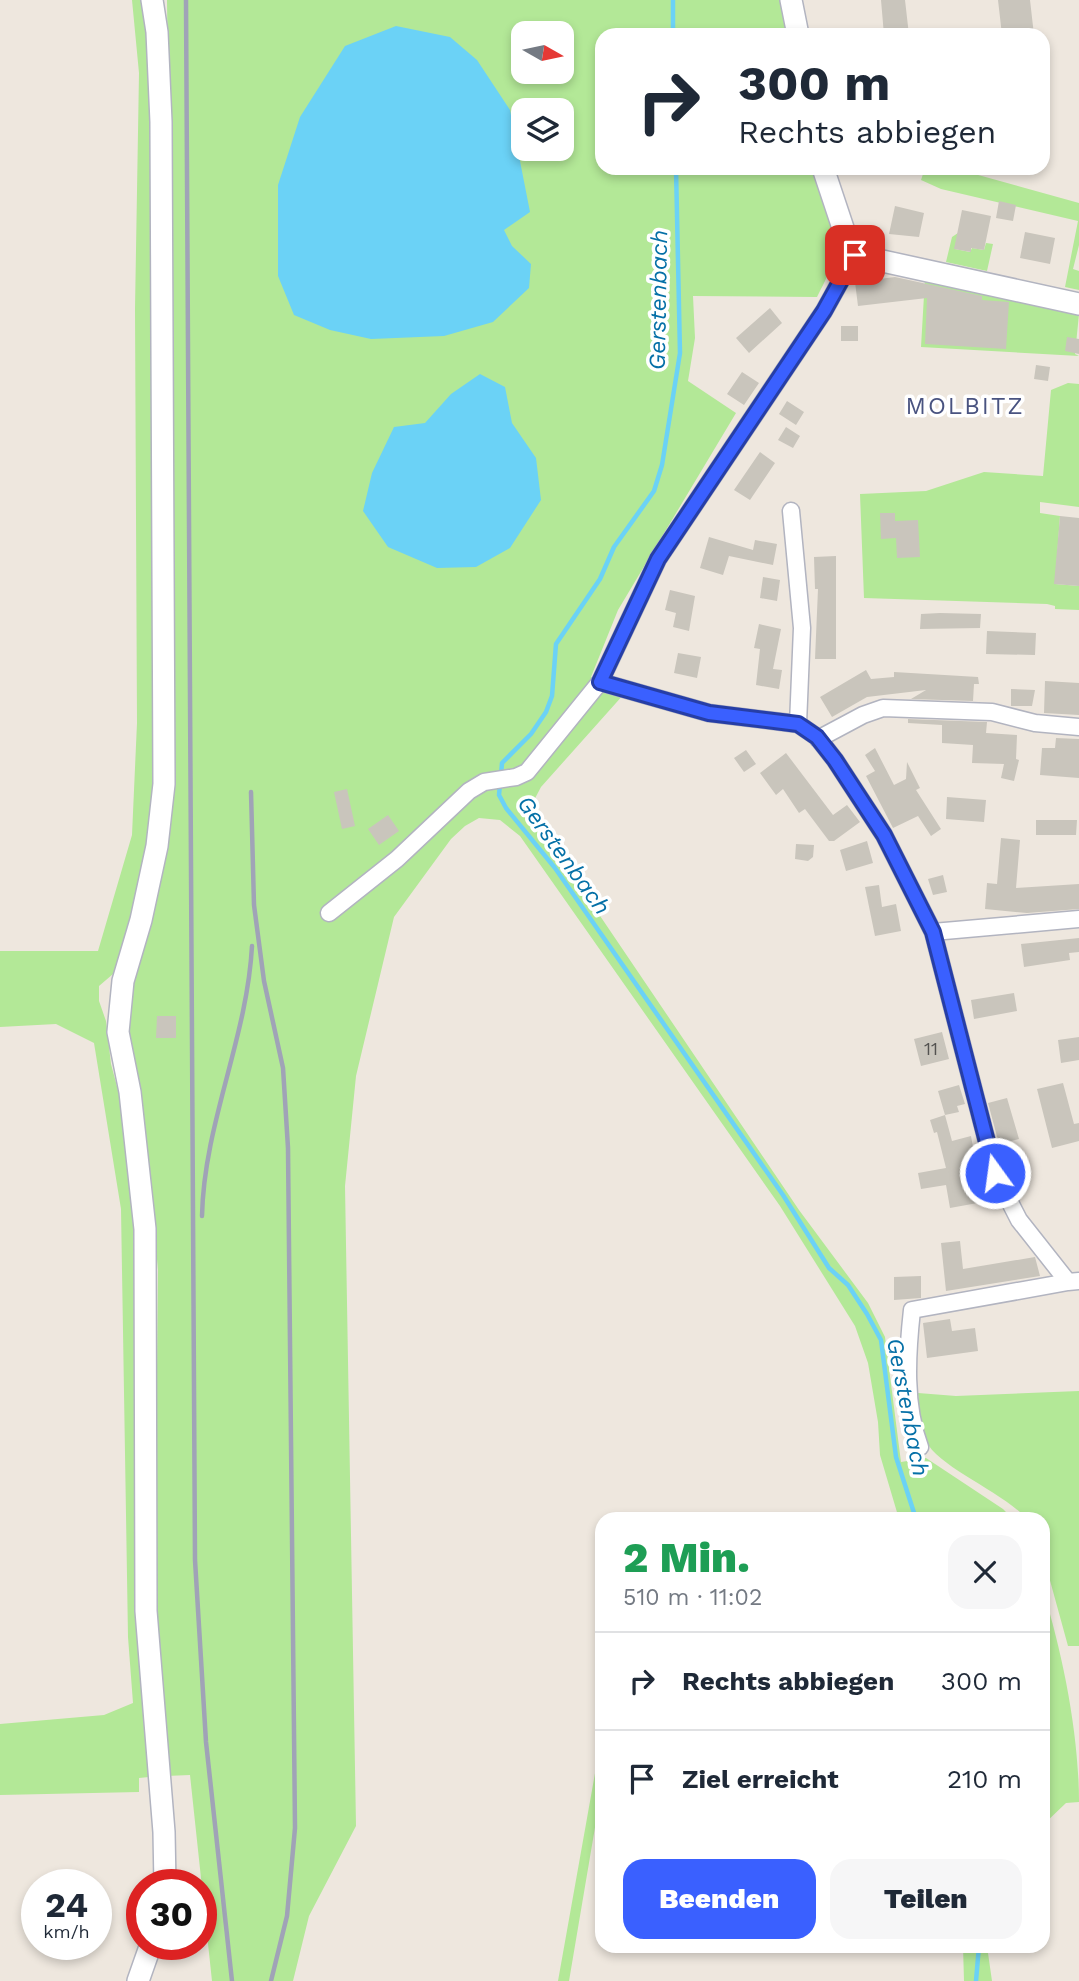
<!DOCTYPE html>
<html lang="de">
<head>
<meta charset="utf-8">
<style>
	:root { --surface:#fff; --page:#f6f6f7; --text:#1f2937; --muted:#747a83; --line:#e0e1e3; --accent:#3a60ff }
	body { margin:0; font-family:"Work Sans",sans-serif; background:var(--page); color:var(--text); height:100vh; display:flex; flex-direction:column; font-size:26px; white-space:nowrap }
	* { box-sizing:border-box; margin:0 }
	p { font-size:23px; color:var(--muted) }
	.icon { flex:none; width:38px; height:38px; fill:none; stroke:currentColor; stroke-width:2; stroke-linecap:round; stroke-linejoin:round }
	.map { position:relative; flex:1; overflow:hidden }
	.sheet { position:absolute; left:595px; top:1512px; width:455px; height:441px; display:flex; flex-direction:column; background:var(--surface); border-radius:21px; box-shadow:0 4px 10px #0003 }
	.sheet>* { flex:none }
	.guide { position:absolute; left:595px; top:28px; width:455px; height:147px; border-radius:21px; box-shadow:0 4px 10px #0003; background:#fff; color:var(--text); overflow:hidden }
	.needle { width:46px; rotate:99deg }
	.tools { position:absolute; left:511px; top:21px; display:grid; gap:14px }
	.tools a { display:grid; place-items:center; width:63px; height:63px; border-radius:14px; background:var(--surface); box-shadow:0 4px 10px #0003; font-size:35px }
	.speed { position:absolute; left:21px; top:1869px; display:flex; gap:14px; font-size:35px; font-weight:700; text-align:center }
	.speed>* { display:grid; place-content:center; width:91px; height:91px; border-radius:50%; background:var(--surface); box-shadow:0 4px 10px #0003; line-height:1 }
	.speed small { font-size:18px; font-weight:400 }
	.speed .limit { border:10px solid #d22; background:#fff; color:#111 }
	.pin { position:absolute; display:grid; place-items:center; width:60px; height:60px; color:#fff; margin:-30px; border-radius:14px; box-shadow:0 4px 10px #0006 }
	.me { position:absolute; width:77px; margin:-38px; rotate:346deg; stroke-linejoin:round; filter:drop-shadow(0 0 5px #0008) }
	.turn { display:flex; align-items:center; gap:24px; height:147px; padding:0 28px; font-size:32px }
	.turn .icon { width:91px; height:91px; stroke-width:2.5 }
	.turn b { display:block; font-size:49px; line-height:60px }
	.round { display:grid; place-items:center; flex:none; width:74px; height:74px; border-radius:21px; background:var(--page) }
	.head { display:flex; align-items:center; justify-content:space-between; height:119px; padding:0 28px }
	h1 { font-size:42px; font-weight:800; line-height:52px; color:#1e9e55 }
	.cta { display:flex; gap:14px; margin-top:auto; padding:14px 28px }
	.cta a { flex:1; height:80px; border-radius:21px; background:var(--accent); color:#fff; font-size:28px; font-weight:800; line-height:80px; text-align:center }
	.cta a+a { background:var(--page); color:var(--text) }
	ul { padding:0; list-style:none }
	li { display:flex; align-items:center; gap:21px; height:98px; padding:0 28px; border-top:2px solid var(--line) }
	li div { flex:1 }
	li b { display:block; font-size:26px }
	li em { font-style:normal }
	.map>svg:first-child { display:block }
	.green { fill:#b3e897; fill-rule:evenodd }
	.water { fill:#6bd2f6 }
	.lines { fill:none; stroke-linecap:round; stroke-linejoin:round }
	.stream { stroke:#6bd2f6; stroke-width:4.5 }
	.building { fill:#c9c5bc }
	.street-casing { stroke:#b2b4c0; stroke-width:19 }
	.secondary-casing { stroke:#b2b4c0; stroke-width:24 }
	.street { stroke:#fff; stroke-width:16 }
	.secondary { stroke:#fff; stroke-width:21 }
	.rail { stroke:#a0a3b7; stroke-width:4.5 }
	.route-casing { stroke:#263ea6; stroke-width:18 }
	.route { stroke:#3a60ff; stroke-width:12 }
	.labels { text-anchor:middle; stroke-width:7; stroke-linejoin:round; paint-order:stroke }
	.number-label { font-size:18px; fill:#535250 }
	.water-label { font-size:23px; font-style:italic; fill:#0570a7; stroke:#fff }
	.quarter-label { font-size:24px; letter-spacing:2px; fill:#495380; stroke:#fff }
</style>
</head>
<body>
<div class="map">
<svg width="1079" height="1981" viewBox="0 0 1079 1981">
	<rect width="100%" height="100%" fill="#eee7de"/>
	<path class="green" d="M 132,0 L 145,0 L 153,62 L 158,745 L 146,868 L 118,961 L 113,974 L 99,986 L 99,1001 L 106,1021 L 111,1064 L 123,1109 L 136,1188 L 149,1777 L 139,1778 L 139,1792 L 0,1795 L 0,1724 L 104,1715 L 133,1703 L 128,1637 L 121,1209 L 94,1043 L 56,1024 L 0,1027 L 0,951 L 98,951 L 132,835 L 137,723 L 135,309 L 139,73 Z
		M 167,0 L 788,0 L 784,35 L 602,35 L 602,168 L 812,168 C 821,196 840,236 831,266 C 828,276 822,287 817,297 L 693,296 L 695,338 L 688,381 L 736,413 L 618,610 L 591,677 L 624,694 L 541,787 L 531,806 L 539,831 L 567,867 L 799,1210 L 868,1303 L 885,1337 L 901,1462 L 926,1458 L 1003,1509 L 1013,1519 L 899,1519 L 880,1455 L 878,1422 L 868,1363 L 855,1326 L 780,1206 L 520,836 L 500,820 L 479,818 L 465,826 L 451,839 L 394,917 L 356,1076 L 345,1186 L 356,1826 L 309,1916 L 293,1981 L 212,1981 L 190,1775 L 166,1776 L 155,1561 L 158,1270 L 151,1193 L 122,1043 L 173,763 L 175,664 ZM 523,33 L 562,33 L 562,72 L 523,72 ZM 523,110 L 562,110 L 562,149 L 523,149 Z
		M 925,168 L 953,168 L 1079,203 L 1079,245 L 1073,269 L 1079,271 L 1079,290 L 1065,287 L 1078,221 L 941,189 L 921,180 Z
		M 958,233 L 955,249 L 970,252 L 972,248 L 984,250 L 986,243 L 993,244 L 987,271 L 946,262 L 952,237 Z
		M 925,278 L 1079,314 L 1075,354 L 1079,356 L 921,347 Z
		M 1068,383 L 1079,384 L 1079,507 L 1040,502 L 1040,513 L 1060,516 L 1055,584 L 1079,586 L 1079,610 L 1055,609 L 1055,606 L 1047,604 L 864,598 L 860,494 L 926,491 L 984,472 L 1043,476 L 1051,390 Z
		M 1079,1391 L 1079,1646 L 1068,1646 L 1043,1555 L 1043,1519 L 1027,1519 C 1003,1492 938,1467 926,1441 C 919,1426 920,1409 918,1393 L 956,1396 Z
		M 1043,1590 C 1063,1655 1079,1734 1079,1802 L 1066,1803 L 1043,1825 Z
		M 602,1734 L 602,1786 L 569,1981 L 558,1981 Z
		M 963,1946 L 987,1946 L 992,1981 L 964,1981 Z"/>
	<path class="water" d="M 396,26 L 450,37 L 477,60 L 510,110 L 530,212 L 504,230 L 512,246 L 531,264 L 529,288 L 493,322 L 444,336 L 371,339 L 330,330 L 294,315 L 278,276 L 278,185 L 300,117 L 345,46 Z
		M 480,374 L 505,387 L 512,423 L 536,458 L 541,500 L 510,548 L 476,567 L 437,568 L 388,547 L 363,511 L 372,473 L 394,427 L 425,423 L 451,394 Z"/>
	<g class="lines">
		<path class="stream" d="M 673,35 L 673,0
			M 501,775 L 502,763 L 531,734 L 546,712 L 552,696 L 556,644 L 600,579 L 614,547 L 654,491 L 662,465 L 680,353 L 676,168
			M 500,784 L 499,795 L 506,808 L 555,868 L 783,1195 L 829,1268 L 848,1285 L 867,1314 L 881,1340 L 896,1457 L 916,1519
			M 976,1981 L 979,1946"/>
	</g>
	<path class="building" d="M 881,0 L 905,0 L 909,35 L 884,35 Z
		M 998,0 L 1030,0 L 1034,35 L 1002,35 Z
		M 999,201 L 1016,205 L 1013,221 L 996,218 Z
		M 895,206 L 924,213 L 919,237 L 889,234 Z
		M 962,210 L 991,216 L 984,250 L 971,248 L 971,252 L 954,249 Z
		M 1025,232 L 1055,238 L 1050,264 L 1020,258 Z
		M 895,277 L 982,296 L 982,300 L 1009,302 L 1006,349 L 925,344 L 927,298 L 858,306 L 855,282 Z
		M 770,308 L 782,323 L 749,353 L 736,338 Z
		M 841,326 L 858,326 L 858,341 L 841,341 Z
		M 1067,337 L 1079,339 L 1079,354 L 1065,351 Z
		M 1036,365 L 1050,367 L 1048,381 L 1034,379 Z
		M 742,372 L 759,383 L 744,405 L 727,394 Z
		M 787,401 L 804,412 L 796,425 L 779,414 Z
		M 786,427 L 800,436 L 793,448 L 778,440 Z
		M 760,452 L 775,463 L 750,500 L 734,490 Z
		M 880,513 L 895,513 L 895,521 L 918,520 L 920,557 L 897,558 L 896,538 L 881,539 Z
		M 1060,516 L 1079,518 L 1079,586 L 1054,584 Z
		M 709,537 L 753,550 L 755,540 L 777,544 L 773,565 L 729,556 L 723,575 L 700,568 Z
		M 836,556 L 836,659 L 815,659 L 818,589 L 815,589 L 814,557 Z
		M 763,577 L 780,580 L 777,601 L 760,598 Z
		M 670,590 L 695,596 L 689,631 L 673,627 L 676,613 L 665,610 Z
		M 940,613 L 981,614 L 980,628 L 920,629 L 921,614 Z
		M 759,624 L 781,629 L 773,669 L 782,670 L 779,689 L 756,685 L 760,649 L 754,648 Z
		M 987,631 L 1036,633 L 1035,655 L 986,654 Z
		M 678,653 L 701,657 L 697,678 L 674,673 Z
		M 866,670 L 871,679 L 894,677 L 894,672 L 978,677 L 979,684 L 974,684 L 973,701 L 911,699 L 926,690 L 867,697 L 832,717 L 820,697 Z
		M 1045,681 L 1079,683 L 1079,715 L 1044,713 Z
		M 1011,689 L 1035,690 L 1032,706 L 1011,706 Z
		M 908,719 L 987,722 L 986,733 L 1017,735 L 1016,759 L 1019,760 L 1014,781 L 1001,778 L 1004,764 L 972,763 L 973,745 L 942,743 L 942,725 L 908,723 Z
		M 1056,738 L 1079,739 L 1079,778 L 1040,775 L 1042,748 L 1055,748 Z
		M 875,748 L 894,785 L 906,779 L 907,762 L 920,788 L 916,790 L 941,829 L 931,836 L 918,816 L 893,828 L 866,776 L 875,771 L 865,755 Z
		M 746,750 L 756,764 L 744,772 L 734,758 Z
		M 786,753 L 833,815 L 847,805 L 860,822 L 834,841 L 829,841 L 805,809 L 799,813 L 783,789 L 776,795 L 760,773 Z
		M 347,789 L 355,826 L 342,829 L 334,792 Z
		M 947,797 L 986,800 L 984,822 L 946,819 Z
		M 388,815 L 399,831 L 379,845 L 368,829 Z
		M 1036,820 L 1077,820 L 1076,835 L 1036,835 Z
		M 1001,838 L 1020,840 L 1016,888 L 1079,884 L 1079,909 L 1027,913 L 985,909 L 987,883 L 997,884 Z
		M 867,841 L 873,863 L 846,871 L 840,850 Z
		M 796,844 L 814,845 L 813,857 L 808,861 L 795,859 Z
		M 943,875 L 947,892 L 933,895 L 928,879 Z
		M 879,885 L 882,907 L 896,904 L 901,931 L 875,936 L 865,887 Z
		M 1079,938 L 1079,952 L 1069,953 L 1070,960 L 1024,967 L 1021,944 Z
		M 1014,993 L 1017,1011 L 974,1019 L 971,1000 Z
		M 157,1016 L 176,1016 L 176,1038 L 156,1038 Z
		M 942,1032 L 949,1059 L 921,1066 L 914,1039 Z
		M 1079,1037 L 1079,1060 L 1061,1063 L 1058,1040 Z
		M 1063,1083 L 1074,1124 L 1079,1123 L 1079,1141 L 1052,1148 L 1037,1089 Z
		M 959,1085 L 965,1104 L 957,1106 L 959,1112 L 945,1115 L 938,1091 Z
		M 1007,1098 L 1019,1139 L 999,1144 L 988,1103 Z
		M 945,1115 L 952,1141 L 971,1136 L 983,1202 L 950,1208 L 946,1185 L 921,1189 L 918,1173 L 946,1168 L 937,1132 L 934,1133 L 930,1120 Z
		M 960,1241 L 963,1269 L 1035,1257 L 1040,1276 L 946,1291 L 941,1243 Z
		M 921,1276 L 921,1298 L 894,1300 L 894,1277 Z
		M 950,1319 L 952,1331 L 975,1328 L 978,1351 L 927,1358 L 923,1323 Z"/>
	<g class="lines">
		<defs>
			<path id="street" d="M 791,511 L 802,628 L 798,724
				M 600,682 L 709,713 L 798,724 L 817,737 L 835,760 L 884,835 L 933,932 L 995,1173 L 1019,1220 L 1068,1282 L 1079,1281
				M 818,739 L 863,715 L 883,708 L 992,712 L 1035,723 L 1079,727
				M 329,913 L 397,859 L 469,791 L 484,782 L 516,777 L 527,772 L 600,682 L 658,559 L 824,311 L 855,255
				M 933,932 L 1079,919
				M 920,1447 C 904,1405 907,1355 912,1310 L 1068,1282"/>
			<path id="secondary" d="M 152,0 L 157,32 L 161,122 L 164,784 L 157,846 L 141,920 L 123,981 L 118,1032 L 130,1092 L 145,1229 L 146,1611 L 164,1832 L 165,1885
				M 791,0 L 798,35
				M 823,168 L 848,243 L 855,255 L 1079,304
				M 138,1981 L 151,1944"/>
		</defs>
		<use href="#street" class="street-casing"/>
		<use href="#secondary" class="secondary-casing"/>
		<use href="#street" class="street"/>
		<use href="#secondary" class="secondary"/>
		<path class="rail" d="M 186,0 L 195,1560 L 206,1742 L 232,1981
			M 251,792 L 254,905 L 264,981 L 283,1068 L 288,1148 L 295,1828 L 287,1916 L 271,1981
			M 202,1216 C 204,1123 247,1039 252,946"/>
	</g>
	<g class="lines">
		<defs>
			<path id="route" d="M 855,255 L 824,311 L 658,559 L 600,682 L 709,713 L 798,724 L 817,737 L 835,760 L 884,835 L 933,932 L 995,1173"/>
		</defs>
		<use href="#route" class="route-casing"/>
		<use href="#route" class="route"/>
	</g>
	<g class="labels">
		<g class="number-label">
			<text x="931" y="1055">11</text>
		</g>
		<g class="water-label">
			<text transform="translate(658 300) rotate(-89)" y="8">Gerstenbach</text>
			<text transform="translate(564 855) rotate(54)" y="8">Gerstenbach</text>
			<text transform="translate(908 1407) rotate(79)" y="8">Gerstenbach</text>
		</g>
		<g class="quarter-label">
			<text x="965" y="414">MOLBITZ</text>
		</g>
	</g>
</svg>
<div class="tools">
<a><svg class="needle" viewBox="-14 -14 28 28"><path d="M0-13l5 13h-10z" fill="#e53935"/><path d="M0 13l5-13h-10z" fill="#747a83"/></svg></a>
<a><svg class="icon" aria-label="layers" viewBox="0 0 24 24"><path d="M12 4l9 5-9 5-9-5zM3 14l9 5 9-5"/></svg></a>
</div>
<div class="speed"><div>24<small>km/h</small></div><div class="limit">30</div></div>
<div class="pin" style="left:855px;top:255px;background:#d93025"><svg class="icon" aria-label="arrive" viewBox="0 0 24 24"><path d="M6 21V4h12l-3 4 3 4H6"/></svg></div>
<svg class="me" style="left:995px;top:1173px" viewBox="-20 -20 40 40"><circle r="17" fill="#3a60ff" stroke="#fff" stroke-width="3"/><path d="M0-11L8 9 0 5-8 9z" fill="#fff"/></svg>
<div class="guide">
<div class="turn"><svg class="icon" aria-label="right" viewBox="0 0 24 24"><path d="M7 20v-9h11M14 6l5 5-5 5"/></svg><div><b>300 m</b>Rechts abbiegen</div></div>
</div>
<section class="sheet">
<div class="head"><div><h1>2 Min.</h1><p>510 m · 11:02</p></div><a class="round"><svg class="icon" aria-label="close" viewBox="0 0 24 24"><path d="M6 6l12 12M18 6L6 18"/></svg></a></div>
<ul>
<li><svg class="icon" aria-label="right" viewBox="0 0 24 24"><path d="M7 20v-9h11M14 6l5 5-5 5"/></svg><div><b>Rechts abbiegen</b></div><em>300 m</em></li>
<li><svg class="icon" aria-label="arrive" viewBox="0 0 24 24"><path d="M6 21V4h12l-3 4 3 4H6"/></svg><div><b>Ziel erreicht</b></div><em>210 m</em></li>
</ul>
<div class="cta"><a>Beenden</a><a>Teilen</a></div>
</section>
</div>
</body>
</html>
